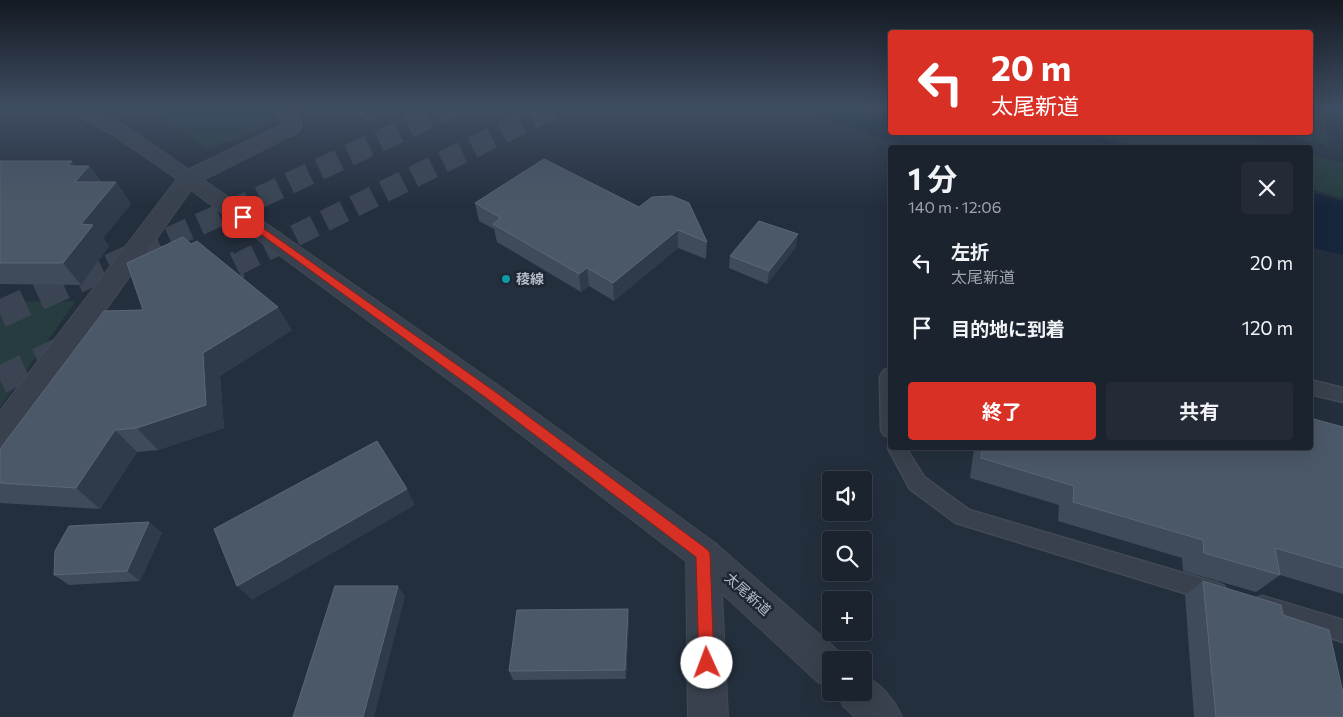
<!DOCTYPE html>
<html lang="ja">
<head>
<meta charset="utf-8">
<style>
	:root { --surface:#1b232e; --page:#242b36; --text:#f1f3f6; --muted:#a0a4aa; --line:#39404a; --accent:#d93025 }
	body { margin:0; font-family:Commissioner,"Noto Sans JP",sans-serif; background:var(--page); color:var(--text); height:100vh; display:flex; flex-direction:column; font-size:19px; white-space:nowrap }
	* { box-sizing:border-box; margin:0 }
	p { font-size:16px; color:var(--muted) }
	.icon { flex:none; width:28px; height:28px; fill:none; stroke:currentColor; stroke-width:2; stroke-linecap:round; stroke-linejoin:round }
	.map { position:relative; flex:1; overflow:hidden }
	.side { position:absolute; left:888px; top:145px; width:425px; height:305px; display:flex; flex-direction:column; background:var(--surface); border-radius:5px; box-shadow:0 5px 20px #0002,0 0 0 1px var(--line) }
	.side>* { flex:none }
	.hud { position:absolute; left:888px; top:30px; width:425px; height:105px; border-radius:5px; box-shadow:0 5px 20px #0002,0 0 0 1px var(--line); background:#d93025; color:#fff; overflow:hidden }
	.buttons { position:absolute; left:822px; top:471px; display:grid; gap:10px }
	.buttons a { display:grid; place-items:center; width:50px; height:50px; border-radius:5px; background:var(--surface); box-shadow:0 5px 20px #0002,0 0 0 1px var(--line); font-size:25px }
	.pin { position:absolute; display:grid; place-items:center; width:42px; height:42px; color:#fff; margin:-21px; border-radius:10px; box-shadow:0 2px 8px #0006 }
	.me { position:absolute; width:55px; margin:-28px; rotate:358deg; stroke-linejoin:round; filter:drop-shadow(0 0 4px #0008) }
	.turn { display:flex; align-items:center; gap:18px; height:105px; padding:0 20px; font-size:22px }
	.turn .icon { width:65px; height:65px; stroke-width:2.5 }
	.turn b { display:block; font-size:35px; line-height:42px }
	.round { display:grid; place-items:center; flex:none; width:52px; height:52px; border-radius:5px; background:var(--page) }
	.summary { display:flex; align-items:center; justify-content:space-between; height:85px; padding:0 20px }
	h1 { font-size:30px; font-weight:700; line-height:38px }
	.action { display:flex; gap:10px; margin-top:auto; padding:10px 20px }
	.action a { flex:1; height:58px; border-radius:5px; background:var(--accent); color:#fff; font-size:20px; font-weight:700; line-height:58px; text-align:center }
	.action a+a { background:var(--page); color:var(--text) }
	ul { padding:0; list-style:none }
	li { display:flex; align-items:center; gap:15px; height:65px; padding:0 20px }
	li div { flex:1 }
	li b { display:block; font-size:19px }
	li em { font-style:normal }
	.map>svg:first-child { display:block }
	.green { fill:#263c3e }
	.water { fill:#17263b }
	.lines { fill:none; stroke-linecap:round; stroke-linejoin:round }
	.motorway-tunnel-far1 { stroke:#3a4452; stroke-width:22; stroke-dasharray:22 11; stroke-linecap:butt }
	.motorway-tunnel { stroke:#3a4452; stroke-width:28; stroke-dasharray:28 14; stroke-linecap:butt }
	.service-casing { stroke:#414a56; stroke-width:3 }
	.minor-casing { stroke:#414a56; stroke-width:2 }
	.tertiary-casing { stroke:#414a56; stroke-width:2 }
	.service { fill:#38414d; fill-rule:evenodd }
	.minor { fill:#38414d; fill-rule:evenodd }
	.tertiary { fill:#38414d; fill-rule:evenodd }
	.wall { fill:#3f4b5b }
	.shaded-wall { fill:#2f3b4a }
	.building { fill:#4b5867; stroke:#5c6776 }
	.route { fill:#d93025; stroke:#8d1f18 }
	.culture-dot { fill:#0f9aa8; stroke:#1d2632; stroke-width:2 }
	.labels { text-anchor:middle; stroke-width:5; stroke-linejoin:round; paint-order:stroke }
	.poi-label { font-size:14px; font-weight:bold; fill:#b4bcc8; stroke:#1d2632; text-anchor:start }
	.street-label { font-size:14px; fill:#b4bcc8; stroke:#1d2632 }
</style>
</head>
<body>
<div class="map">
<svg width="1343" height="717" viewBox="0 0 1343 717">
	<rect width="100%" height="100%" fill="#242f3d"/>
	<path class="green" d="M 145,107 L 252,107 L 271,116 L 272,120 C 254,135 230,141 207,149 Z
		M 1310,107 L 1343,107 L 1343,113 L 1324,110 L 1329,146 L 1272,133 L 1310,132 Z
		M 1090,133 L 1225,133 L 1282,147 L 1139,147 Z
		M 1310,155 L 1343,163 L 1343,198 L 1310,189 Z
		M 76,301 L 0,407 L 0,302 Z"/>
	<path class="water" d="M 794,107 L 890,107 L 890,132 L 1083,133 L 1132,147 L 918,147 L 885,139 Z
		M 1310,192 L 1343,201 L 1343,255 L 1310,247 Z"/>
	<g class="lines">
		<path class="motorway-tunnel-far1" d="M 109,265 L 269,193 L 452,107
			M 236,265 L 554,107"/>
		<path class="motorway-tunnel" d="M 198,284 L 239,264
			M 0,314 L 111,264
			M 0,380 L 71,346"/>
		<defs>
			<path id="service" d="M 890,369 L 890,437 L 884,435 L 881,430 L 880,377 L 884,370 Z
				M 1310,380 L 1343,388 L 1343,402 L 1310,394 Z
				M 890,444 L 890,448 L 906,448 L 924,477 L 969,510 L 1217,583 L 1224,586 L 1227,593 L 1224,600 L 1217,603 L 956,523 L 910,489 L 888,448 Z
				M 1262,596 L 1343,620 L 1343,642 L 1255,613 L 1251,606 L 1255,599 Z"/>
			<path id="minor" d="M 269,107 L 290,107 L 301,118 L 301,128 L 298,132 L 197,183 L 189,184 L 181,183 L 178,178 L 181,173 L 281,125 L 281,119 Z
				M 703,538 L 715,543 L 720,554 L 728,717 L 688,717 L 686,554 L 691,543 Z"/>
			<path id="tertiary" d="M 64,107 L 89,107 L 126,126 L 499,386 L 715,543 L 844,656 L 846,660 L 831,660 L 831,688 L 818,682 L 691,565 L 479,402 L 191,190 L 11,443 L 0,446 L 0,411 L 177,179 L 112,134 L 67,111 Z
				M 864,676 C 881,683 895,701 902,717 L 855,717 L 843,706 L 838,692 L 864,692 Z"/>
		</defs>
		<use href="#service" class="service-casing"/>
		<use href="#minor" class="minor-casing"/>
		<use href="#tertiary" class="tertiary-casing"/>
		<use href="#service" class="service"/>
		<use href="#minor" class="minor"/>
		<use href="#tertiary" class="tertiary"/>
	</g>
	<path class="wall" d="M 350,107 L 405,107 L 369,122 Z
		M 0,161 L 76,166 L 89,166 L 101,182 L 116,182 L 131,204 L 103,238 L 109,246 L 81,285 L 0,284 Z
		M 475,203 L 639,207 L 707,242 L 706,259 L 678,248 L 614,301 L 589,286 L 581,292 L 497,242 L 494,229 L 479,221 Z
		M 796,247 L 767,284 L 729,268 L 730,256 Z
		M 143,310 L 292,330 L 220,376 L 224,428 L 158,450 L 137,452 L 100,509 L 0,503 L 0,449 Z
		M 1343,427 L 1343,594 L 1280,575 L 1256,592 L 1183,571 L 1182,558 L 1058,521 L 1059,505 L 970,478 L 974,448 L 1310,448 Z
		M 149,522 L 162,533 L 140,581 L 69,585 L 54,575 Z
		M 1203,581 L 1283,615 L 1343,717 L 1194,717 L 1185,595 Z
		M 629,619 L 626,679 L 513,680 L 509,671 Z"/>
	<path class="shaded-wall" d="M 371,107 L 405,107 L 369,122 L 365,109 Z
		M 72,161 L 82,175 L 89,166 L 104,188 L 75,182 L 68,166 Z
		M 116,182 L 131,204 L 103,238 L 109,246 L 81,285 L 63,263 L 81,224 Z
		M 678,230 L 678,248 L 614,301 L 613,283 Z
		M 798,234 L 796,247 L 767,284 L 769,271 Z
		M 587,268 L 589,286 L 581,292 L 579,274 Z
		M 278,307 L 292,330 L 220,376 L 224,428 L 158,450 L 137,428 L 203,353 Z
		M 115,430 L 137,452 L 100,509 L 76,488 Z
		M 407,489 L 415,505 L 252,600 L 237,586 Z
		M 149,522 L 162,533 L 140,581 L 127,571 Z
		M 398,586 L 405,597 L 374,717 L 363,717 Z
		M 628,609 L 629,619 L 626,679 L 625,670 Z"/>
	<path class="building" d="M 362,107 L 371,107 L 365,109 Z
		M 544,159 L 639,207 L 652,197 L 672,196 L 689,203 L 707,242 L 678,230 L 613,283 L 587,268 L 579,274 L 493,224 L 501,218 L 475,203 Z
		M 0,161 L 72,161 L 68,166 L 89,166 L 75,182 L 116,182 L 81,224 L 93,225 L 63,263 L 0,263 Z
		M 759,221 L 798,234 L 769,271 L 730,256 Z
		M 183,237 L 191,244 L 197,241 L 278,307 L 203,353 L 206,405 L 137,428 L 115,430 L 76,488 L 0,483 L 0,449 L 104,311 L 143,310 L 127,263 Z
		M 1310,418 L 1343,427 L 1343,568 L 1275,548 L 1280,575 L 1204,553 L 1203,540 L 1073,502 L 1074,486 L 981,458 L 982,448 L 1310,448 Z
		M 377,441 L 407,489 L 237,586 L 214,529 Z
		M 149,522 L 127,571 L 54,575 L 55,551 L 69,526 Z
		M 1203,581 L 1281,605 L 1283,615 L 1329,630 L 1343,693 L 1343,717 L 1216,717 Z
		M 335,586 L 398,586 L 363,717 L 293,717 Z
		M 628,609 L 625,670 L 509,671 L 517,610 Z"/>
	<linearGradient id="sky" x2="0" y2="1"><stop stop-color="#141a22"/><stop offset="0.52" stop-color="#3f4d62"/><stop offset="1" stop-color="#3f4d62" stop-opacity="0"/></linearGradient>
	<rect width="1343" height="207" fill="url(#sky)"/>
	<path class="route" d="M 243,214 L 494,391 L 708,550 L 710,554 L 714,663 L 712,668 L 707,670 L 701,668 L 699,663 L 696,557 L 485,397 L 240,219 L 238,217 Z"/>
	<circle class="culture-dot" cx="506" cy="279" r="5"/>
	<g class="labels">
		<g class="poi-label">
			<text x="516" y="284">稜線</text>
		</g>
		<g class="street-label">
			<text transform="translate(748 594) rotate(42)" y="5">太尾新道</text>
		</g>
	</g>
</svg>
<div class="buttons">
<a><svg class="icon" aria-label="sound" viewBox="0 0 24 24"><path d="M4 9h4l5-4v14l-5-4H4zM17 9q2 3 0 6"/></svg></a>
<a><svg class="icon" aria-label="search" viewBox="0 0 24 24"><circle cx="10" cy="10" r="6"/><path d="M15 15l6 6"/></svg></a>
<a>+</a>
<a>−</a>
</div>
<div class="pin" style="left:243px;top:217px;background:#d93025"><svg class="icon" aria-label="arrive" viewBox="0 0 24 24"><path d="M6 21V4h12l-3 4 3 4H6"/></svg></div>
<svg class="me" style="left:707px;top:663px" viewBox="-20 -20 40 40"><circle r="19" fill="#fff"/><path d="M0-13L10 11 0 6-10 11z" fill="#d93025"/></svg>
<div class="hud">
<div class="turn"><svg class="icon" aria-label="left" viewBox="0 0 24 24"><path d="M17 20v-9H6M10 6l-5 5 5 5"/></svg><div><b>20 m</b>太尾新道</div></div>
</div>
<section class="side">
<div class="summary"><div><h1>1 分</h1><p>140 m · 12:06</p></div><a class="round"><svg class="icon" aria-label="close" viewBox="0 0 24 24"><path d="M6 6l12 12M18 6L6 18"/></svg></a></div>
<ul>
<li><svg class="icon" aria-label="left" viewBox="0 0 24 24"><path d="M17 20v-9H6M10 6l-5 5 5 5"/></svg><div><b>左折</b><p>太尾新道</p></div><em>20 m</em></li>
<li><svg class="icon" aria-label="arrive" viewBox="0 0 24 24"><path d="M6 21V4h12l-3 4 3 4H6"/></svg><div><b>目的地に到着</b></div><em>120 m</em></li>
</ul>
<div class="action"><a>終了</a><a>共有</a></div>
</section>
</div>
</body>
</html>
